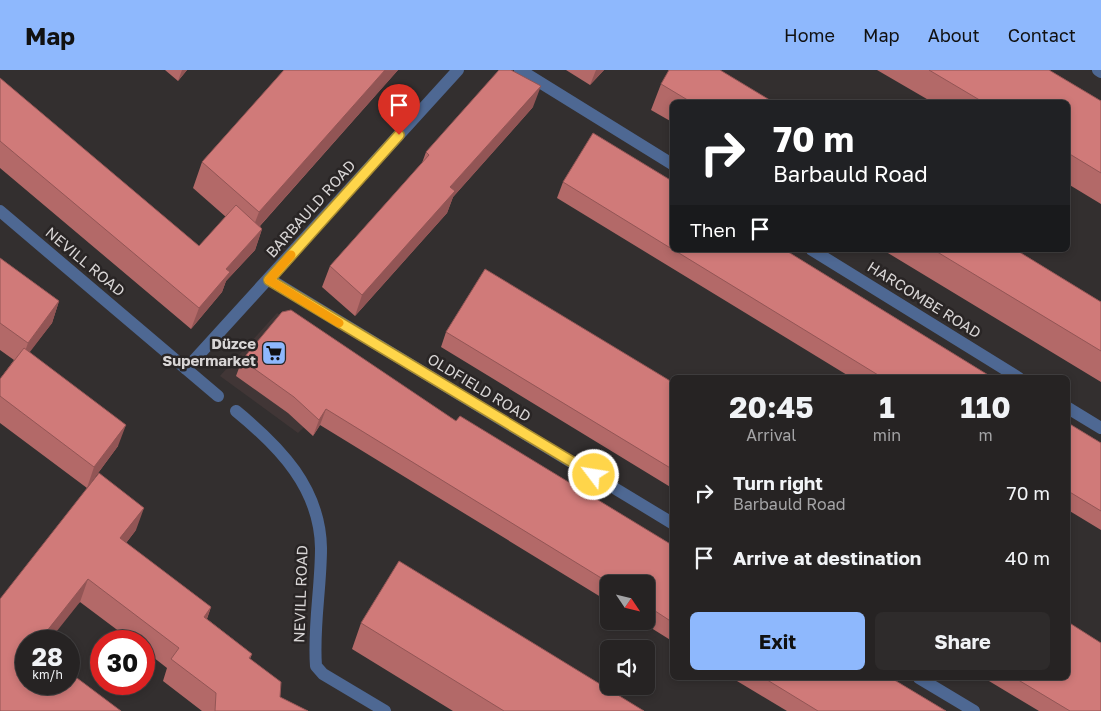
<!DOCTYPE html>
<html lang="en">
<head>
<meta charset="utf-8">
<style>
	:root { --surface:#262323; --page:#2e2b2b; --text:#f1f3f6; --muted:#a4a4a6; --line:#424041; --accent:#8eb8fd }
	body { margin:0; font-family:"Golos Text",sans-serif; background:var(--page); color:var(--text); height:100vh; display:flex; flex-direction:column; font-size:19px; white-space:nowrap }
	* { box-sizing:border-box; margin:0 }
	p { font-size:16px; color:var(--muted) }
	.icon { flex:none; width:28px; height:28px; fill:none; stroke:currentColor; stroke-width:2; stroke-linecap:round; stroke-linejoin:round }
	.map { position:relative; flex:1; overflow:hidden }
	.sheet { position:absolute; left:670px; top:305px; width:400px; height:305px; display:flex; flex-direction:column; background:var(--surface); border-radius:8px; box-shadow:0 2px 8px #0003,0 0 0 1px var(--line) }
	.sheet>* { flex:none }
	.hud { position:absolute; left:670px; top:30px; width:400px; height:152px; border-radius:8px; box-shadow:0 2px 8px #0003,0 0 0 1px var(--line); background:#202124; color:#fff; overflow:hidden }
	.needle { width:32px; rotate:125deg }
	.controls { position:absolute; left:600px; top:505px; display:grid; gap:10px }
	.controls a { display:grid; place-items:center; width:55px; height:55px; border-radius:8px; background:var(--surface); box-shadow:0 2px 8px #0003,0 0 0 1px var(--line); font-size:25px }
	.speed { position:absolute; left:15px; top:560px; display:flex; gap:10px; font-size:25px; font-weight:700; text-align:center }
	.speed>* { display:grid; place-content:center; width:65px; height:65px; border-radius:50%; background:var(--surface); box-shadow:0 2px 8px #0003,0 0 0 1px var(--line); line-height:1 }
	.speed small { font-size:12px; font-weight:400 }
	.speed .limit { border:8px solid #d22; background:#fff; color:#111 }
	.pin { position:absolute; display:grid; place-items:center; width:42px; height:42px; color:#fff; margin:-51px -21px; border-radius:50% 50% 50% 0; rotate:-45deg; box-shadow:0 0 5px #0007 }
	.pin .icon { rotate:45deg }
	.me { position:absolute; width:55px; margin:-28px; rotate:301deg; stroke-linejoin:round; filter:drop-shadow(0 0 4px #0008) }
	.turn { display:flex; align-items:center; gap:18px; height:105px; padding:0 20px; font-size:22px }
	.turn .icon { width:65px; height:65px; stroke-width:2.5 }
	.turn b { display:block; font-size:35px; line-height:42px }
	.then { display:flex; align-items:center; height:48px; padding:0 20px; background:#0003; gap:10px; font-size:19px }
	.eta { display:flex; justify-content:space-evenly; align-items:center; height:85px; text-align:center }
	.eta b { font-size:30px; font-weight:700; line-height:35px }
	.button { display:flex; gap:10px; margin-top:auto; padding:10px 20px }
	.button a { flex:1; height:58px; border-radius:8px; background:var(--accent); color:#111; font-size:20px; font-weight:700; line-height:58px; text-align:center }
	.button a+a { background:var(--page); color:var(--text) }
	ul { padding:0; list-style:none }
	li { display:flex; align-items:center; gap:15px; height:65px; padding:0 20px }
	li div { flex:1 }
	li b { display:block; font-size:19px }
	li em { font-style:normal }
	header { display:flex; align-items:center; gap:30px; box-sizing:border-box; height:70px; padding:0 25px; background:var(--accent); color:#111 }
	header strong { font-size:24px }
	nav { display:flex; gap:28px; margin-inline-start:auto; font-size:18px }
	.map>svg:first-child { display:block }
	.built { fill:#413636 }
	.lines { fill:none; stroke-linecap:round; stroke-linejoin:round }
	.street { stroke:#4e6893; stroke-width:12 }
	.wall { fill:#b36968 }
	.shaded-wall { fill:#925555 }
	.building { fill:#d07a79; stroke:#925555 }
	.route-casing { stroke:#a68a30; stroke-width:12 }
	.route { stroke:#ffd54a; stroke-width:9 }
	.slow { stroke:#f59e0b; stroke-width:9 }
	.labels { text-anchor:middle; stroke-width:5; stroke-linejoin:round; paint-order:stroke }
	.street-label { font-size:15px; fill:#d8d5d5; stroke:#292525 }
	.poi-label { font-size:15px; font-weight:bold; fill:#d8d5d5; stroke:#292525; text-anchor:end }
</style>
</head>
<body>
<header>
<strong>Map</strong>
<nav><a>Home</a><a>Map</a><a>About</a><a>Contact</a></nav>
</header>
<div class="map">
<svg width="1101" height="641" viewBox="0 0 1101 641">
	<rect width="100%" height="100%" fill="#332f2f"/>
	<path class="built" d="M 277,243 L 366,296 L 298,363 L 220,306 Z"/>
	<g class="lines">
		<path class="street" d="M 520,0 L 672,94
			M 1098,0 L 1101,2
			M 0,141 L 218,326
			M 812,180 L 1019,308
			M 269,209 L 672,453
			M 186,299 L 458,0
			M 1068,338 L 1101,358
			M 236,341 C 280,377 320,418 321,478 C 321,518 313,557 316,596 L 323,604 L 385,641
			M 919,608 L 974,641"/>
	</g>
	<path class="wall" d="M 165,0 L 187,0 L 178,11 Z
		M 284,0 L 398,0 L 260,156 L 262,159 L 255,180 L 226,211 L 222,222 L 191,259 L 0,98 L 0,8 L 199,176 L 226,147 L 193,118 L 202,92 Z
		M 566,0 L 604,0 L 590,15 Z
		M 877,0 L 1049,0 L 1101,31 L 1101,134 L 1068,114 L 1068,32 L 932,32 Z
		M 661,14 L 773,32 L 672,32 L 672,52 L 651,40 Z
		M 533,37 L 453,127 L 447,143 L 355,246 L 322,217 L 330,196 L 422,93 L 426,82 Z
		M 672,111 L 672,180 L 785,180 L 993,308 L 852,308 L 557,128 L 563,112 Z
		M 883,180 L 1016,180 L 1101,232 L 1101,312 Z
		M 0,188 L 59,231 L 52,253 L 29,282 L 118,376 L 87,418 L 0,353 L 0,309 L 14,290 L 0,280 Z
		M 446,262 L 672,312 L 672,418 L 441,277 Z
		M 242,290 L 456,351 L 672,475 L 672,571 L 640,551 L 646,551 L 646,514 L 609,514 L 609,532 L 320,355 L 313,366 L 288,343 L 236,306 Z
		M 1068,353 L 1101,373 L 1101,460 L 1068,440 Z
		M 136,460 L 126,473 L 211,537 L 207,549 L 252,584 L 250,589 L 280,627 L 308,641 L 202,641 L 163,611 L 167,598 L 144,580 L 144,571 L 132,571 L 80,532 L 26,571 L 0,641 L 0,529 Z
		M 361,553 L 644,641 L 453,641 L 352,579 Z
		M 732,608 L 891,608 L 946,641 L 787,641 Z
		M 984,608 L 1068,608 L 1101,641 L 1039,641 Z"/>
	<path class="shaded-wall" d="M 182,0 L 187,0 L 178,11 Z
		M 385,0 L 398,0 L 249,168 L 259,142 Z
		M 596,0 L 604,0 L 590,15 Z
		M 541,16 L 533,37 L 453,127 L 447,143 L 355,246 L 362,225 L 450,117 Z
		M 262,159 L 255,180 L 226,211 L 222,222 L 191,259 L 199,238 L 226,199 Z
		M 59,231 L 52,253 L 20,295 L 28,273 Z
		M 326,339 L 320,355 L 313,366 L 319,350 Z
		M 126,355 L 118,376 L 87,418 L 94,397 Z
		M 144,438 L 136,460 L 112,491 L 120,468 Z
		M 88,509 L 80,532 L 49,571 L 39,571 Z
		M 211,537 L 203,559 L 204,547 Z"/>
	<path class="building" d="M 284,0 L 385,0 L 259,142 L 202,92 Z
		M 499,0 L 511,0 L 541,16 L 450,117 L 455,121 L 362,225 L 330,196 L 429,85 L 426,82 Z
		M 669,0 L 720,0 L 773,32 L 691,32 L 661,14 Z
		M 929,0 L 1049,0 L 1101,31 L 1101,103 L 1068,83 L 1068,32 L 983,32 Z
		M 0,8 L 199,176 L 236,135 L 262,159 L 226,199 L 230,202 L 199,238 L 0,71 Z
		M 593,63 L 672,111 L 672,179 L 563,112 Z
		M 674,180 L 785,180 L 993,308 L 883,308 Z
		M 934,180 L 1016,180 L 1101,232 L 1101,281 Z
		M 0,188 L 59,231 L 28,273 L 0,253 Z
		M 485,199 L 672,312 L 672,399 L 446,262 Z
		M 291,240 L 456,351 L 460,346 L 672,475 L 672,552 L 646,535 L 646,514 L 611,514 L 326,339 L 319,350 L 294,327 L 242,290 L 282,242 Z
		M 24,278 L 126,355 L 94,397 L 0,326 L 0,309 Z
		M 1068,353 L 1101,373 L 1101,441 L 1068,421 Z
		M 99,403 L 144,438 L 120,468 L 211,537 L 204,547 L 252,584 L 249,588 L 281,612 L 280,627 L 308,641 L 215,641 L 216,623 L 171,589 L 179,578 L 88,509 L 39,571 L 26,571 L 26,614 L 69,614 L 69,602 L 121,641 L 0,641 L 0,529 Z
		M 399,491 L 644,641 L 504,641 L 361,553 Z
		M 1068,552 L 1101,573 L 1101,641 L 1070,641 L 1015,608 L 1068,608 Z
		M 764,608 L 891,608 L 946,641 L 818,641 Z"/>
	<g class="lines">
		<defs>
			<path id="route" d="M 399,65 L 269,210 L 594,405"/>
		</defs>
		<use href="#route" class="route-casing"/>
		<use href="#route" class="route"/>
		<path class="slow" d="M 291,185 L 269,210 L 339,253"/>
	</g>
	<defs>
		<symbol id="supermarket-square" viewBox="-11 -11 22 22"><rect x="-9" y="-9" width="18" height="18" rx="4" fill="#8eb8fd" stroke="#292525"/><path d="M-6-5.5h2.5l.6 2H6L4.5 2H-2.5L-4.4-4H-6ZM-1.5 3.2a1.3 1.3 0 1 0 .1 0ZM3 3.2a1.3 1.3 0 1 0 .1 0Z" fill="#111"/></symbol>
	</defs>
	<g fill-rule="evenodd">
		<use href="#supermarket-square" x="260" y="269" width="28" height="28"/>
	</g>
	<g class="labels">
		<g class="street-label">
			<text transform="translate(311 139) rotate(-48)" y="5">BARBAULD ROAD</text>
			<text transform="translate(85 192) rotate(40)" y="5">NEVILL ROAD</text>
			<text transform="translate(924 230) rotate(32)" y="5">HARCOMBE ROAD</text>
			<text transform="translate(479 318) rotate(31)" y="5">OLDFIELD ROAD</text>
			<text transform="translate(301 524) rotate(-88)" y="5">NEVILL ROAD</text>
		</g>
		<g class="poi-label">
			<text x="256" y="279">Düzce<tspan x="256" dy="17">Supermarket</tspan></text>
		</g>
	</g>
</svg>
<div class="controls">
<a><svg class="needle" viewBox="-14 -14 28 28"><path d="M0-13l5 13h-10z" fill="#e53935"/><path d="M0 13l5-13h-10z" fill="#a4a4a6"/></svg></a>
<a><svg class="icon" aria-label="sound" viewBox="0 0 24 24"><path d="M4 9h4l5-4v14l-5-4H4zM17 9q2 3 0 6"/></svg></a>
</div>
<div class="speed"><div>28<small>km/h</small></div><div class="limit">30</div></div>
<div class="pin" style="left:399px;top:65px;background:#d93025"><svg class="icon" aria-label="arrive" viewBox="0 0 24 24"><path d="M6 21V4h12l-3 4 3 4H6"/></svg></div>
<svg class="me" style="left:594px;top:405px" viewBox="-20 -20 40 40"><circle r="17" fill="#ffd54a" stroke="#fff" stroke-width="3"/><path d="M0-11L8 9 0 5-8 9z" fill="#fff"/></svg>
<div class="hud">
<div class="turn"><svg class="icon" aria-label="right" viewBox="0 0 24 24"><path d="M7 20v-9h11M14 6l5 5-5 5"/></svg><div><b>70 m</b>Barbauld Road</div></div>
<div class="then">Then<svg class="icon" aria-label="arrive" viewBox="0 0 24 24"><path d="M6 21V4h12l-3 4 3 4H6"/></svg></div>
</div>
<section class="sheet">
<div class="eta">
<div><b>20:45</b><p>Arrival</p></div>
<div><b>1</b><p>min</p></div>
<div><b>110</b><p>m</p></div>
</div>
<ul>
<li><svg class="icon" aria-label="right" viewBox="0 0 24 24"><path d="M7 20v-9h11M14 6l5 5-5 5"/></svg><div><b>Turn right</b><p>Barbauld Road</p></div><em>70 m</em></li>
<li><svg class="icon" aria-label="arrive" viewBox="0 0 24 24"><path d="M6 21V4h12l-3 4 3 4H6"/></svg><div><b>Arrive at destination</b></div><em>40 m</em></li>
</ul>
<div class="button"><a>Exit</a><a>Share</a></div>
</section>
</div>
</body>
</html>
